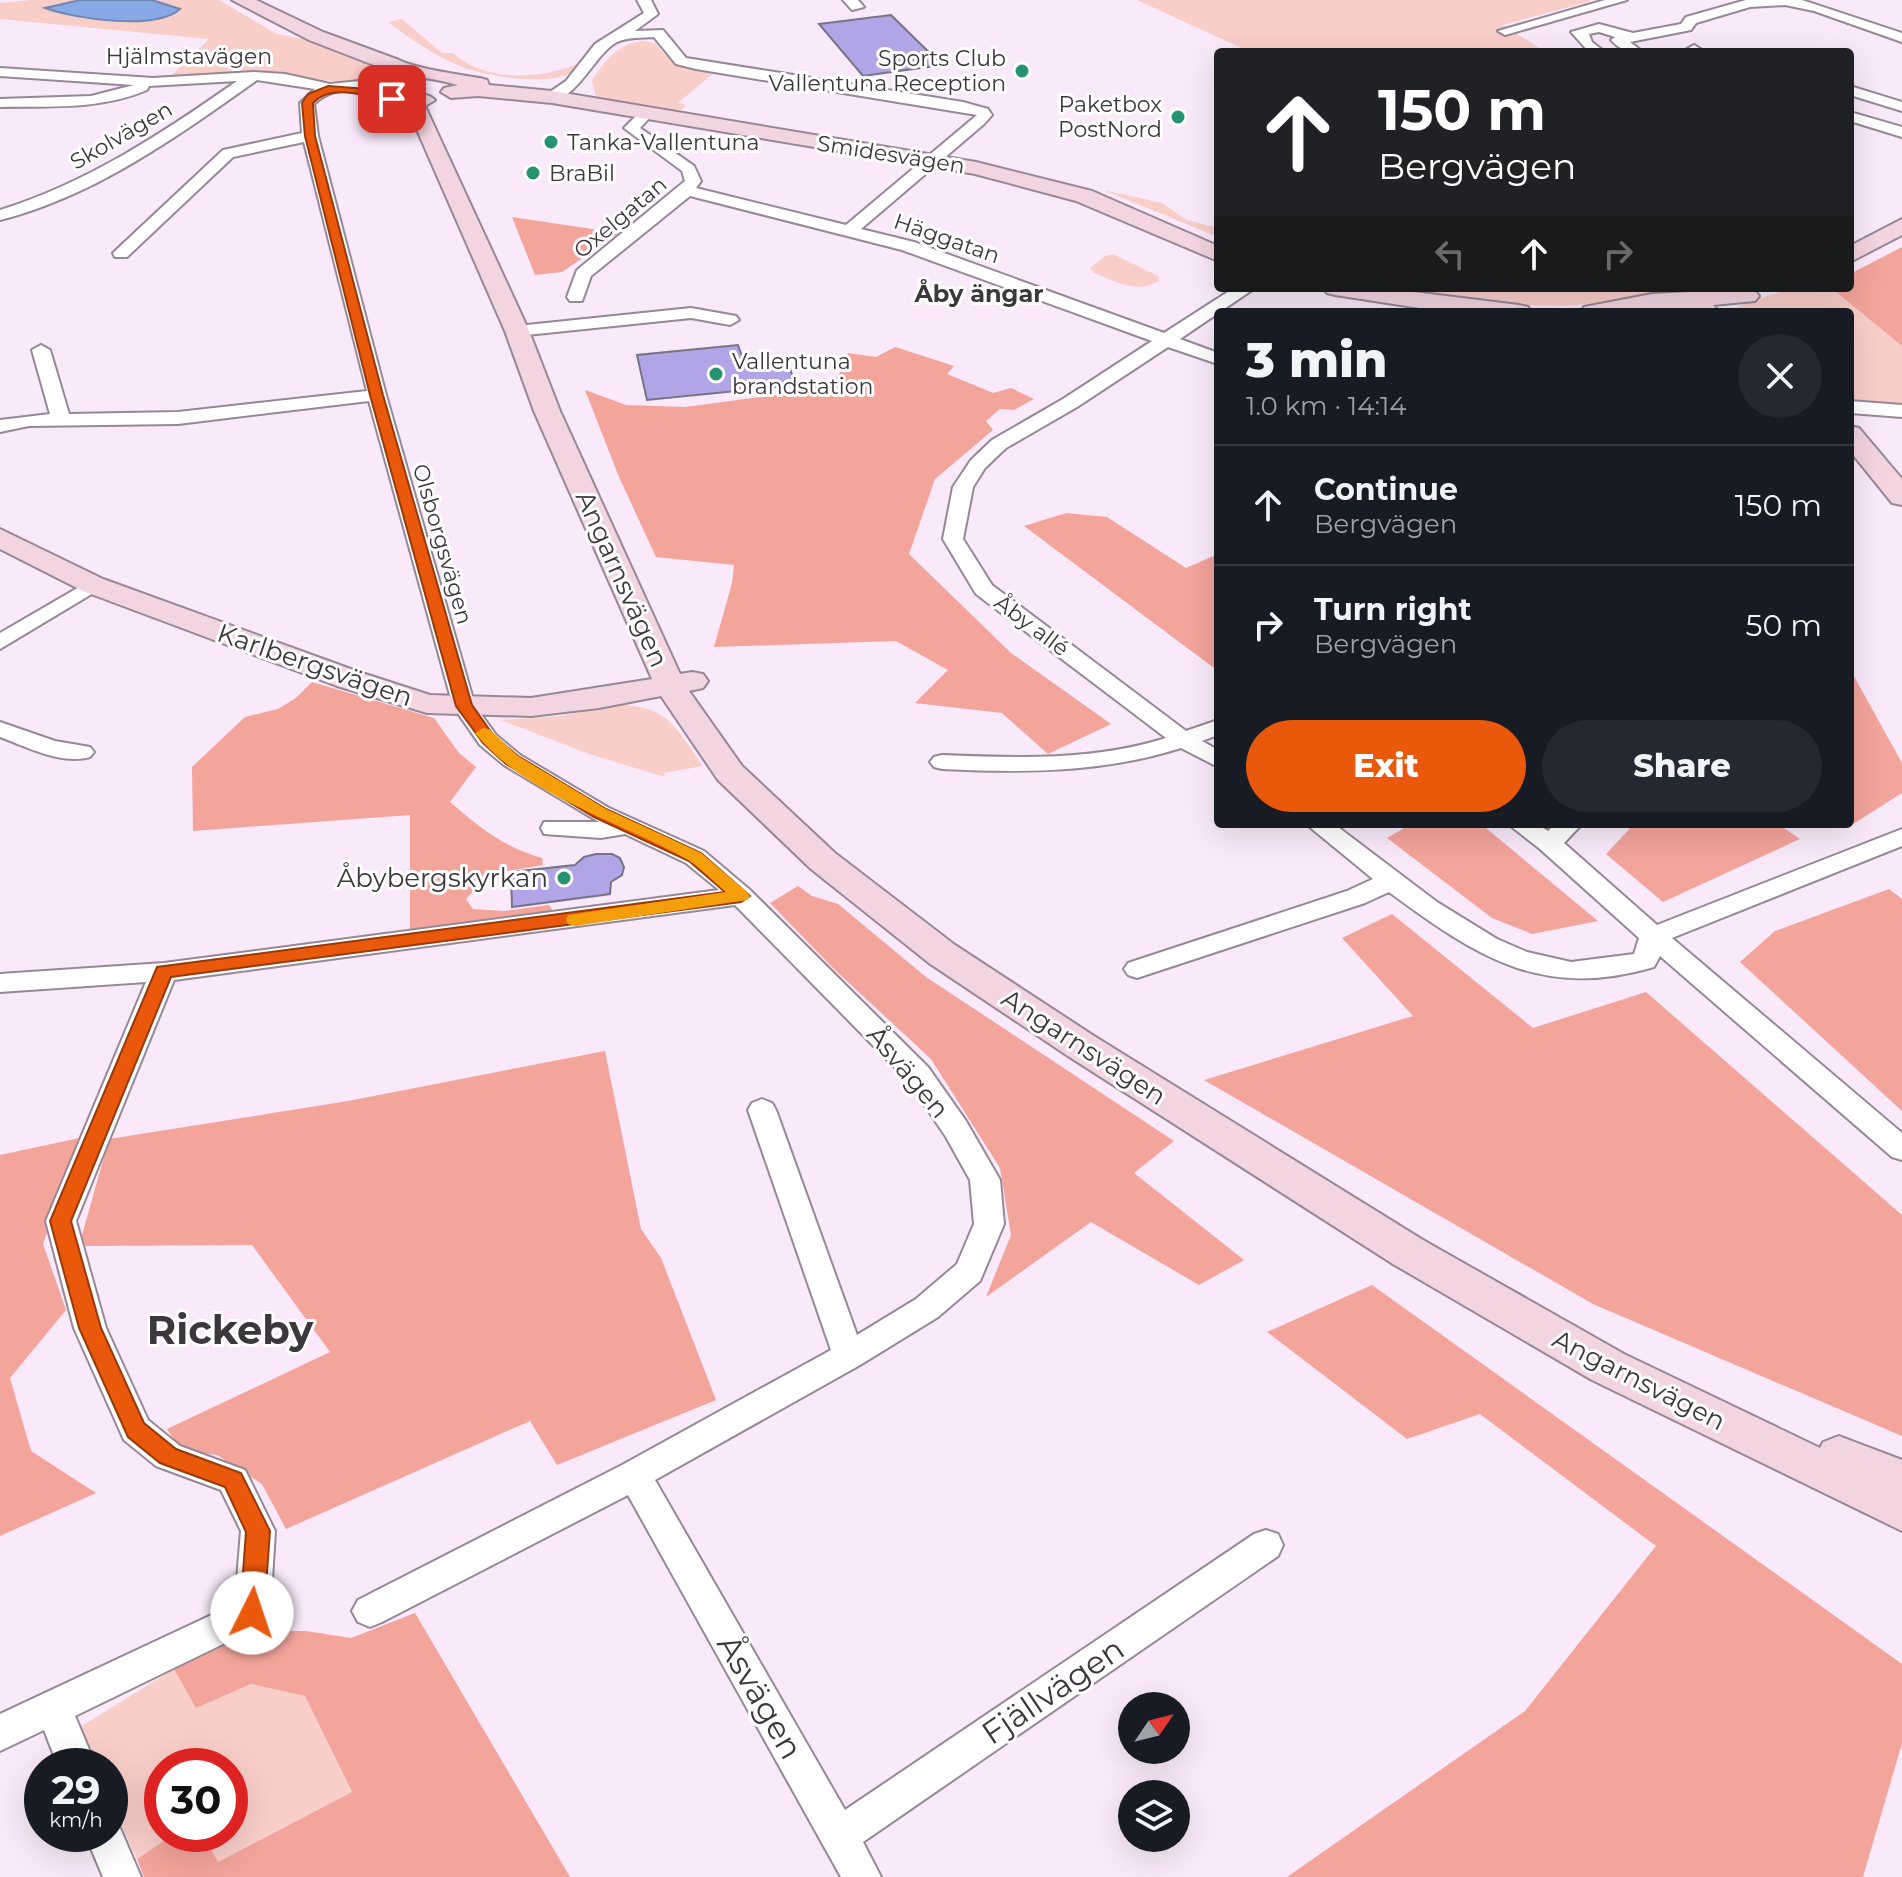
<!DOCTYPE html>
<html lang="en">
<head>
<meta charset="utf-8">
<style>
	:root { --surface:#171b24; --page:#242831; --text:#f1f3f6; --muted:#9ea1a6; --line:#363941; --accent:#ea580c }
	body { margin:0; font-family:Montserrat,sans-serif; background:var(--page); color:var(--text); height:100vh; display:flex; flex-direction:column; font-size:30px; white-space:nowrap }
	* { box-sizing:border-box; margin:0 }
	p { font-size:26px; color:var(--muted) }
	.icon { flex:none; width:44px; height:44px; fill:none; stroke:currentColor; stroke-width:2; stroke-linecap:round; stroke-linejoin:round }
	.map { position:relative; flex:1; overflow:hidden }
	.drawer { position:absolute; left:1214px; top:308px; width:640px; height:520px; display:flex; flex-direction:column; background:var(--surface); border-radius:8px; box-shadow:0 8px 32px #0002 }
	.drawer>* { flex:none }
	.hud { position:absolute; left:1214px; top:48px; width:640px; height:244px; border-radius:8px; box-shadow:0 8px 32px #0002; background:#202124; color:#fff; overflow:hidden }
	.needle { width:52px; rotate:55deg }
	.fabs { position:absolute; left:1118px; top:1692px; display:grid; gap:16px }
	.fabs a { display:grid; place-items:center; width:72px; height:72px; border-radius:50%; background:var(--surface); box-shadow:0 8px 32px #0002; font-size:40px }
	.speed { position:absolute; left:24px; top:1748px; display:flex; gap:16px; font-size:40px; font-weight:700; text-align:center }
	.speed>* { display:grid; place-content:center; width:104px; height:104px; border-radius:50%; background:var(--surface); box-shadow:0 8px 32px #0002; line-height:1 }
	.speed small { font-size:20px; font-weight:400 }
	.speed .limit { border:12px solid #d22; background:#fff; color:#111 }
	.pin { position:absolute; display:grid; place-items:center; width:68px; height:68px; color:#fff; margin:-34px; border-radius:16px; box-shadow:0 4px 12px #0006 }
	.me { position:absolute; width:88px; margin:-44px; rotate:4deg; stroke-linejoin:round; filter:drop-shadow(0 0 6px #0008) }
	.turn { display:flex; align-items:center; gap:28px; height:168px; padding:0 32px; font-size:36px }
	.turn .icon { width:104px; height:104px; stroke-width:2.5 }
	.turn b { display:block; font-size:56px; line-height:68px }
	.lanes { display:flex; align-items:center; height:76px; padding:0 32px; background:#0003; justify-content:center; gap:40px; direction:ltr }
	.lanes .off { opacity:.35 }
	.round { display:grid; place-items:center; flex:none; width:84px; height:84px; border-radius:42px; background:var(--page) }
	.overview { display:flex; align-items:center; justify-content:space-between; height:136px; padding:0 32px }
	h1 { font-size:48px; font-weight:800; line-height:60px }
	.primary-button { display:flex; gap:16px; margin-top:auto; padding:16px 32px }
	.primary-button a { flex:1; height:92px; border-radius:48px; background:var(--accent); color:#fff; font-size:32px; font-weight:800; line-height:92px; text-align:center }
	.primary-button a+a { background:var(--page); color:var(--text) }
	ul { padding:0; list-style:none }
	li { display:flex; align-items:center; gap:24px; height:120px; padding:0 32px; border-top:2px solid var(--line) }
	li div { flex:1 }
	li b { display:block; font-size:30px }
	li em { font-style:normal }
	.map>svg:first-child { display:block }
	.green { fill:#f9cec9 }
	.forest { fill:#f3a49b }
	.water { fill:#87a9e6; stroke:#7086b3; stroke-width:2 }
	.building { fill:#b1a4e7; stroke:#777486; stroke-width:2 }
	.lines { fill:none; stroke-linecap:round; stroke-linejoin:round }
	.street-casing { stroke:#968897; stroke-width:4 }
	.secondary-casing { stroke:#968897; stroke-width:4 }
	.street { fill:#fff; fill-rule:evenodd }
	.secondary { fill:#f3d4e1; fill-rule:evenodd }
	.route { fill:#ea580c; stroke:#983908; stroke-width:2 }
	.slow { fill:#f59e0b }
	.poi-dot { fill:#269272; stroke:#fff; stroke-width:3 }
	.labels { text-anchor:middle; stroke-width:6; stroke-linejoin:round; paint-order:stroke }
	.far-street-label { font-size:22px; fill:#3c363d; stroke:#fff }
	.far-poi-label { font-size:22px; fill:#3c363d; stroke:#fff; text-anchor:start }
	.far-neighbourhood-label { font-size:24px; font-weight:bold; fill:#3c363d; stroke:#fff }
	.street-label { font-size:26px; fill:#3c363d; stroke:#fff }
	.poi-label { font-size:26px; fill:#3c363d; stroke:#fff; text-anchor:end }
	.near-street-label { font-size:32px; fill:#3c363d; stroke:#fff }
	.near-district-label { font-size:40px; font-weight:bold; fill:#3c363d; stroke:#fff }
</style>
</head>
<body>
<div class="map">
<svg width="1902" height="1877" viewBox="0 0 1902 1877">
	<rect width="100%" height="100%" fill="#f9e9fa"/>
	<path class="green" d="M 31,0 L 219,0 L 277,34 L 308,40 L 374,66 L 379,74 L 352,83 L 260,74 L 171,76 L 209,39 L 0,19 L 0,3 Z
		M 1137,0 L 1588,0 L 1591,1 L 1503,25 L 1546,52 L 1250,52 Z
		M 402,19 L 442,53 L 453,53 C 484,82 540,80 577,64 C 569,91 483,76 462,67 C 435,56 411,39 388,22 Z
		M 642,41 L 655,43 C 673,68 687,67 716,71 L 678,103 L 684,104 L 685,107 L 680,110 L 596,97 L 592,81 C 604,61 618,44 642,41 Z
		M 1103,190 L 1162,203 L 1187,220 L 1218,228 L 1218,237 Z
		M 1113,254 L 1158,276 L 1159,281 C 1136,294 1117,282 1094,273 L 1090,268 L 1105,256 Z
		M 1383,288 L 1744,288 L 1700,295 L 1660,292 L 1613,302 L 1561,306 L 1479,303 Z
		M 1794,288 L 1831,288 L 1902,346 L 1902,405 L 1850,399 L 1850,312 L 1729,312 L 1748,302 Z
		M 616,705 C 668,705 675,727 703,766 L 664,773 L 665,777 L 589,754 L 501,720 L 561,716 Z
		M 174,1669 L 196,1707 L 251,1684 L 305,1696 L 352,1792 L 218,1862 L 203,1834 L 230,1834 L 230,1766 L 162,1766 L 162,1834 L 174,1834 L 137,1859 L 110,1800 L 110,1766 L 94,1766 L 77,1729 Z"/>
	<path class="forest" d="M 512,217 L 619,233 L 562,272 L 535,275 Z
		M 1902,247 L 1902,346 L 1831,288 L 1850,288 L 1850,274 Z
		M 895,347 L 954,366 L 947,374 L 993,393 L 1011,388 L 1034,399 L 1014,410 L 1000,409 L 986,421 L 993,430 L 935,479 L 909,554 L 1011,653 L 1111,724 L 1048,754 L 1002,713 L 915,703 L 948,670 L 896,641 L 714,647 L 732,583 L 734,565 L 656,557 L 619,477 L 585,390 L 626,405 L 685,407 L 799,392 L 838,377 L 848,353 L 876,357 Z
		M 1066,513 L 1107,517 L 1186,568 L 1218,554 L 1218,671 L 1024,526 Z
		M 1850,669 L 1902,763 L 1902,793 L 1850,826 L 1847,824 L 1850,824 Z
		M 312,682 L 434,718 L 459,753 L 476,767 L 450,802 C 479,827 505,848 542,858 L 543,865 L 490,874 L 466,899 L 473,909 L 504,911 L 549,905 L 558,918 L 410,936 L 410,815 L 193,831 L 192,767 L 245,717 L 278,709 L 296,698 Z
		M 1411,824 L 1481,824 L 1598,921 L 1532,934 L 1492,918 L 1387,838 Z
		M 1634,824 L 1778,824 L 1800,839 L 1663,902 L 1606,854 Z
		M 798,886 L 812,896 L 838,904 L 926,977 L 1174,1141 L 1134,1173 L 1244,1260 L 1199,1285 L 1091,1222 L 986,1297 L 1011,1235 L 1000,1168 L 931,1059 L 835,970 L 770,903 Z
		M 1889,889 L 1902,899 L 1902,1111 L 1740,962 L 1775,931 Z
		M 1392,914 L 1533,1028 L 1646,992 L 1902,1215 L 1902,1436 L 1593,1304 L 1204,1080 L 1413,1016 L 1342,938 Z
		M 605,1051 L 641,1229 L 661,1258 L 716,1400 L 557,1465 L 530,1421 L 286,1529 L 262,1484 L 217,1455 L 180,1450 L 167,1429 L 330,1352 L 252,1245 L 79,1246 L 109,1139 L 348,1101 Z
		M 79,1138 L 43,1244 L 66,1310 L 10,1378 L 31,1451 L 96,1493 L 0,1536 L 0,1155 Z
		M 1372,1285 L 1902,1664 L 1902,1743 L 1863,1877 L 1287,1877 L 1525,1711 L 1656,1546 L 1480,1414 L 1407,1439 L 1267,1332 Z
		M 415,1613 L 570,1877 L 144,1877 L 137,1859 L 174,1834 L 203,1834 L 218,1862 L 352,1792 L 305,1696 L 251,1684 L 196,1708 L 174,1669 L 251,1631 L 306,1631 L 351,1638 Z"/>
	<path class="water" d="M 80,0 L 152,0 L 180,9 C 156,31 75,19 45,8 Z"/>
	<path class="building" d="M 891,15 L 942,65 L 863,76 L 819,24 Z
		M 738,345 L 744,362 L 787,358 L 795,385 L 647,400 L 637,355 Z
		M 596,854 L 612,854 L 620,858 L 624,867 L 622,875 L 611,882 L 610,894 L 512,907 L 511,872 L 575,865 L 584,857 Z"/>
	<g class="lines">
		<defs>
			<path id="street" d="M 637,0 L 651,0 L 658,14 L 635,31 L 663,30 L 686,58 L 963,102 L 988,109 L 992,115 L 984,124 L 861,229 L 914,242 L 1164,333 L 1234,288 L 1255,288 L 1180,339 L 1218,353 L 1218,364 L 1168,347 L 1077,407 L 1006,448 L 985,468 L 973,487 L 963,539 L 992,585 L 1186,731 L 1218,720 L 1218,735 L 1202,741 L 1218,750 L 1218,767 L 1181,748 C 1102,773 1024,773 942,769 L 934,767 L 930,762 L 934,757 L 942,755 C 1018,758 1093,761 1166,738 L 976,594 L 943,539 L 953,487 L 971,460 L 992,440 L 1063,399 L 1152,341 L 902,250 L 690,196 L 591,276 L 582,301 L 570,301 L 567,297 L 577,270 L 685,181 L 682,171 L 624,128 L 640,112 L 650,112 L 652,115 L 640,128 L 694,166 L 701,181 L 696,188 L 846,225 L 977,115 L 696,69 L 676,64 L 654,37 C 643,38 627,37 617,42 C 594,54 575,105 547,100 L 547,94 L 566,81 L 595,44 L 644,13 Z
				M 843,0 L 858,0 L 864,7 L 852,10 Z
				M 1605,0 L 1627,0 L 1505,35 L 1498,31 Z
				M 1746,0 L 1802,0 L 1902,33 L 1902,42 L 1814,11 L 1785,5 L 1750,7 L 1696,23 L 1691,30 L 1630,42 L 1643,52 C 1629,52 1621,51 1611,40 L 1615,37 L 1599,32 L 1589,34 L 1592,42 L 1605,52 L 1589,52 L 1571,32 L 1599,24 L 1633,33 L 1681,24 L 1686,17 Z
				M 1694,45 L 1705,52 L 1689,52 L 1687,49 Z
				M 0,68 L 153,78 L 254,72 L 285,74 L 330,84 L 390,78 L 390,84 C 365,90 334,84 314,104 L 318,136 L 386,395 L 475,706 L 496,735 L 520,755 L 609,808 L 704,851 L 750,890 L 928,1067 L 966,1121 L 1000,1180 L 1004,1224 L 980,1281 L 938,1317 L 860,1365 L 655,1480 L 845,1810 L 1254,1534 L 1266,1530 L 1278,1534 L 1283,1545 L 1278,1556 L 863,1842 L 881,1877 L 841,1877 L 628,1495 L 382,1622 L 370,1627 L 358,1622 L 352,1611 L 358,1600 L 622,1465 L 831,1350 L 748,1110 L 752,1103 L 762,1099 L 772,1103 L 776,1110 L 857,1335 L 916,1299 L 957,1264 L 974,1224 L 970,1180 L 946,1137 L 908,1081 L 735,905 L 174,980 L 76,1221 L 106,1328 L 148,1420 L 180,1446 L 245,1470 L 275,1531 L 270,1613 L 264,1624 L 75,1716 L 96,1766 L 58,1766 L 44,1730 L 0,1751 L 0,1714 L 235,1604 L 241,1531 L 221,1490 L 156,1466 L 124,1440 L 74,1328 L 46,1221 L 146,982 L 0,992 L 0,974 L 164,963 L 719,890 L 686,863 L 625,834 L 601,838 L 544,834 L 541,828 L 544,822 L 599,822 L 504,765 L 480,745 L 453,706 L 369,401 L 178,424 L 29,426 L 0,432 L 0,420 L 50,414 L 32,350 L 41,345 L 50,350 L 69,414 L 178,412 L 367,391 L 304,142 L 233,157 L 127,257 L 115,257 L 113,253 L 223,150 L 302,133 L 300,103 L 315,89 L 257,80 C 178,136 95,196 0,220 L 0,210 C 87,183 163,133 237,81 L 149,86 L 147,90 C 100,110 50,106 0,107 L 0,99 L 91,96 L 134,85 L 0,76 Z
				M 1850,86 L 1902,102 L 1902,111 L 1850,95 Z
				M 1850,112 L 1902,127 L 1902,137 L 1850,121 Z
				M 691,308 L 736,316 L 739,320 L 730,325 L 691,318 L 517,336 L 508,331 L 517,326 Z
				M 1850,401 L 1902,405 L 1902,417 L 1850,413 Z
				M 93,579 L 104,585 L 100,589 L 0,649 L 0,633 Z
				M 0,722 L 55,741 L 90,747 L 94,752 L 90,757 C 61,765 27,747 0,737 Z
				M 1306,824 L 1334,824 L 1437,902 L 1497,939 L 1527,952 L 1571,962 L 1634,954 L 1639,938 L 1540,849 L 1508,824 L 1537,824 L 1548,831 L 1555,824 L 1582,824 L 1564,843 L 1657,925 L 1902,829 L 1902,846 L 1672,938 L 1902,1133 L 1902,1160 L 1892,1157 L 1660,956 L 1654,967 C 1542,1000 1477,957 1389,892 L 1365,903 L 1146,975 L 1137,978 L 1128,975 L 1124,969 L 1128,963 L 1347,891 L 1373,879 Z
				M 110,1817 L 117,1821 L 141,1877 L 103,1877 L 85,1834 L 110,1834 Z"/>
			<path id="secondary" d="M 232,0 L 256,0 L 323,32 L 399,60 C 413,68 460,75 480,78 L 487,80 L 489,85 L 552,91 L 976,162 L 1092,191 L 1218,246 L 1218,261 L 1076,201 L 975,174 L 552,103 L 478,96 L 451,98 L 441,92 L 444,88 L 458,85 C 434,79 411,72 390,87 C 402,98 423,88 435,100 L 425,106 L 529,331 L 560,411 L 680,674 L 692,672 L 703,674 L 708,681 L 703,688 L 689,691 L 742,766 L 835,853 L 955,945 L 1094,1036 L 1423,1240 L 1624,1354 L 1820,1448 L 1823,1442 L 1839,1436 L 1902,1460 L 1902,1531 L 1592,1380 L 1393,1264 L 1068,1056 L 929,963 L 811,869 L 718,780 L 661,696 L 599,708 L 531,716 L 427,713 L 337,686 L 83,591 L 0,549 L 0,529 L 103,579 L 359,672 L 430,695 L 531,698 L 652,679 L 534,411 L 505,331 L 410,114 C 396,105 380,104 369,91 L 373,81 L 389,71 L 309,40 Z
				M 1902,219 L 1902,235 L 1850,262 L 1850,246 Z
				M 1323,288 L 1381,288 L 1519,305 L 1528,307 L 1531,312 L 1446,312 L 1335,295 L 1327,293 Z
				M 1747,289 L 1755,291 L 1759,296 L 1755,301 L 1713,305 L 1719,312 L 1667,308 L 1631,312 L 1581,312 L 1584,307 L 1652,294 Z
				M 1850,426 L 1859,428 L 1902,479 L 1902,505 L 1892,503 L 1850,451 Z"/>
		</defs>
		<use href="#street" class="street-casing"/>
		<use href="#secondary" class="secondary-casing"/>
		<use href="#street" class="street"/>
		<use href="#secondary" class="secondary"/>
	</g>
	<path class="route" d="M 328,86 L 368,89 L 397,99 L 392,102 C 369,96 331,83 313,103 L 315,136 L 383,395 L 472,705 L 494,736 L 518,756 L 606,809 L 701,853 L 750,896 L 741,902 L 171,977 L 71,1221 L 101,1328 L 144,1423 L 176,1449 L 241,1473 L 270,1531 L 264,1613 L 261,1621 L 252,1624 L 243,1621 L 240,1613 L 246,1532 L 225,1487 L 160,1463 L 128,1437 L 79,1328 L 50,1221 L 157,967 L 725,892 L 689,861 L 594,817 L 506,764 L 483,743 L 456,706 L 370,395 L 305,136 L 302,103 L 308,94 Z"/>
	<path class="slow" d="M 483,728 L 489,729 L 518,756 L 606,809 L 701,853 L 747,892 L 750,896 L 747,900 L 575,926 L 568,924 L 566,920 L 568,915 L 575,914 L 726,892 C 714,882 701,868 688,860 C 621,821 525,796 475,733 Z"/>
	<g class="poi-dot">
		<circle cx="1022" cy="71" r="8"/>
		<circle cx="1178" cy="117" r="8"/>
		<circle cx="551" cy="142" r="8"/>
		<circle cx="533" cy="173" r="8"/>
		<circle cx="716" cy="374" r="8"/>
		<circle cx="564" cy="878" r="8"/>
	</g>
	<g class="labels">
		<g class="far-street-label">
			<text x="189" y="64">Hjälmstavägen</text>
			<text transform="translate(121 135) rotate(-30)" y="8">Skolvägen</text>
			<text transform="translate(891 154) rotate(9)" y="8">Smidesvägen</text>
			<text transform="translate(620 217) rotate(-40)" y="8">Oxelgatan</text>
			<text transform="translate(947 238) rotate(19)" y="8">Häggatan</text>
			<text transform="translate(443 544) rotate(74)" y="8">Olsborgsvägen</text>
			<text transform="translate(1032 625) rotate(37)" y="8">Åby allé</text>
		</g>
		<g class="far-poi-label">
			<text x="1006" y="66" text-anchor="end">Sports Club<tspan x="1006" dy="25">Vallentuna Reception</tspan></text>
			<text x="1162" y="112" text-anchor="end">Paketbox<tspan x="1162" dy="25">PostNord</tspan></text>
			<text x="567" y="150">Tanka-Vallentuna</text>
			<text x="549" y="181">BraBil</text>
			<text x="732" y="369">Vallentuna<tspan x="732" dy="25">brandstation</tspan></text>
		</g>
		<g class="far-neighbourhood-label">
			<text x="979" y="302">Åby ängar</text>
		</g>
		<g class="street-label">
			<text transform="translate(622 579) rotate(66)" y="9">Angarnsvägen</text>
			<text transform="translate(315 665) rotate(19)" y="9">Karlbergsvägen</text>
			<text transform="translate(1084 1047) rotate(33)" y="9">Angarnsvägen</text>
			<text transform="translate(908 1072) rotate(50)" y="9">Åsvägen</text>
			<text transform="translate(1639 1380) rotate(27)" y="9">Angarnsvägen</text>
		</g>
		<g class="poi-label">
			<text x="548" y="887">Åbybergskyrkan</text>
		</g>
		<g class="near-street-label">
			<text transform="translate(1053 1691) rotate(-34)" y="11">Fjällvägen</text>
			<text transform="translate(760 1697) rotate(60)" y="11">Åsvägen</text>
		</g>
		<g class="near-district-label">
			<text x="230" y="1344">Rickeby</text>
		</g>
	</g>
</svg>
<div class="fabs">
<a><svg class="needle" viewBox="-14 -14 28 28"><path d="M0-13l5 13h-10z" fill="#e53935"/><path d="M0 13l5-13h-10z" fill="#9ea1a6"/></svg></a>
<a><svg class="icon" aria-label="layers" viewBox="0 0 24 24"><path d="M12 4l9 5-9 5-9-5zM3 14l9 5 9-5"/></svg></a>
</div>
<div class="speed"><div>29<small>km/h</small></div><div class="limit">30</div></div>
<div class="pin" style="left:392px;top:99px;background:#d93025"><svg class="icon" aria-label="arrive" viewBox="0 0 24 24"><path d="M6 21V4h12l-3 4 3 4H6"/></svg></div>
<svg class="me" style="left:252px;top:1613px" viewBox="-20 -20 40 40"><circle r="19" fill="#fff"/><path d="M0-13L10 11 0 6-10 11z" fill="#ea580c"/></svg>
<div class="hud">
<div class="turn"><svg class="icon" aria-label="ahead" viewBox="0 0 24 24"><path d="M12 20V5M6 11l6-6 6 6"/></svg><div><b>150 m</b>Bergvägen</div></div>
<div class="lanes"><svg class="icon off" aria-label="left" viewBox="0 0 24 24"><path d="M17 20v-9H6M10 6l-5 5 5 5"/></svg><svg class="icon" aria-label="ahead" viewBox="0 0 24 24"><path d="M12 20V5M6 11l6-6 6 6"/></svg><svg class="icon off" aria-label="right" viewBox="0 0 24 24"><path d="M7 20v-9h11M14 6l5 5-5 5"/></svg></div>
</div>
<section class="drawer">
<div class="overview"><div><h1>3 min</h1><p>1.0 km · 14:14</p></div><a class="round"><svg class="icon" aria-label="close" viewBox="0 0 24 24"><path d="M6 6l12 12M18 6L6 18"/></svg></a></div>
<ul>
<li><svg class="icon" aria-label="ahead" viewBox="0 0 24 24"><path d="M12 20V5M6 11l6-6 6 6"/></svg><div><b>Continue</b><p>Bergvägen</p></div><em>150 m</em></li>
<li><svg class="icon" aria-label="right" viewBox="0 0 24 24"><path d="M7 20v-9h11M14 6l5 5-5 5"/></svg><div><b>Turn right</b><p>Bergvägen</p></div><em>50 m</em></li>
</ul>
<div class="primary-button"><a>Exit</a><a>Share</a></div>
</section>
</div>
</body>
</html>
